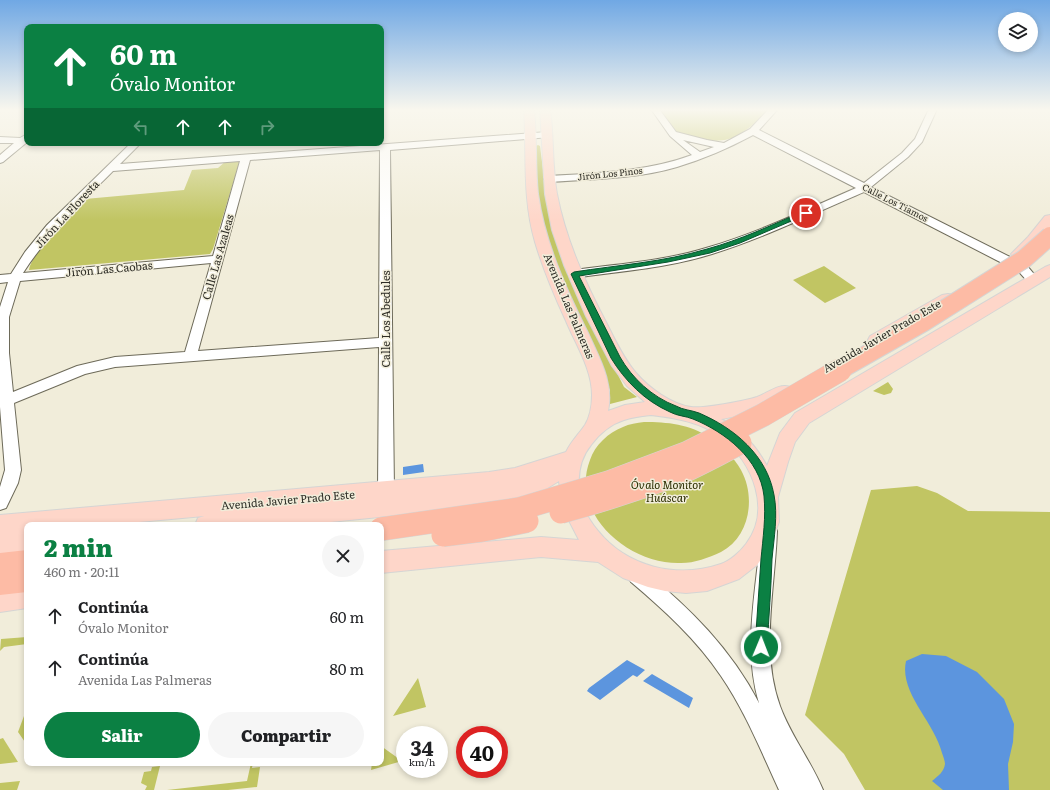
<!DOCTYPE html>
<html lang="es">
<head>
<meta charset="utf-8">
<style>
	:root { --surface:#fff; --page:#f6f6f6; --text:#202124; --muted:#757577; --accent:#0b8043 }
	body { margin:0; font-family:Literata,serif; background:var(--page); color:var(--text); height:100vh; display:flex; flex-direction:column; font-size:15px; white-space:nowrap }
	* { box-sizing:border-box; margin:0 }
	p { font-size:13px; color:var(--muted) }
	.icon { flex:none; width:22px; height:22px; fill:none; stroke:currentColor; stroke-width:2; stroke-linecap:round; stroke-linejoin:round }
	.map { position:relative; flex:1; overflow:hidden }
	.panel { position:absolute; left:24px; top:522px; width:360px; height:244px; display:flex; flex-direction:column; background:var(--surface); border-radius:8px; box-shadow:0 2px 6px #0003 }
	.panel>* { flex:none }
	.hud { position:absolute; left:24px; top:24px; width:360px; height:122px; border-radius:8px; box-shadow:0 2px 6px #0003; background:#0b8043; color:#fff; overflow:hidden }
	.tools { position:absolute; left:998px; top:12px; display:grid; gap:8px }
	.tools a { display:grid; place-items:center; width:40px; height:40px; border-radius:50%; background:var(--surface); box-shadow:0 2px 6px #0003; font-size:20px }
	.speed { position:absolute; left:396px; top:726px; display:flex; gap:8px; font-size:20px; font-weight:700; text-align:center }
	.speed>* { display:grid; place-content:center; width:52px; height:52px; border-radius:50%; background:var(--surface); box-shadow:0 2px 6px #0003; line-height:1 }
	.speed small { font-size:10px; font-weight:400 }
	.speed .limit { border:6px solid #d22; background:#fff; color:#111 }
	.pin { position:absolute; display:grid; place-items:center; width:34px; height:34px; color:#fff; margin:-17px; border:2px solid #fff; border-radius:50%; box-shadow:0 1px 4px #0007 }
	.me { position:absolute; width:44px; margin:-22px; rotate:1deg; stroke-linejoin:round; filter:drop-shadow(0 0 3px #0008) }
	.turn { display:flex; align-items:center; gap:14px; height:84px; padding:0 20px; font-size:18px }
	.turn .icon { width:52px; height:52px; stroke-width:2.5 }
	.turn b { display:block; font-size:28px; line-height:34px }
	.lanes { display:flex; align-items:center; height:38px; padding:0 20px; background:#0003; justify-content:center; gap:20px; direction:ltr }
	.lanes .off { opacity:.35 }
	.round { display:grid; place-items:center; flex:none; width:42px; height:42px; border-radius:21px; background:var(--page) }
	.summary { display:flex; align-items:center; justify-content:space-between; height:68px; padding:0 20px }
	h1 { font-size:24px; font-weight:800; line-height:30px; color:var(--accent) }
	.action { display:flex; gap:8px; margin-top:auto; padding:8px 20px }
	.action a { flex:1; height:46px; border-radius:24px; background:var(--accent); color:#fff; font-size:16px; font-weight:800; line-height:46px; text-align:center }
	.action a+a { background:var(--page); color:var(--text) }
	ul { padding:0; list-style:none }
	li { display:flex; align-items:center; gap:12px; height:52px; padding:0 20px }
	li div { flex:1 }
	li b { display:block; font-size:15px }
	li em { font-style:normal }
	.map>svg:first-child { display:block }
	.green { fill:#c1c563 }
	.water { fill:#5c95de }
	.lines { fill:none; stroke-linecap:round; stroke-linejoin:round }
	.minor-casing { stroke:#6d6a59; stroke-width:2 }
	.major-casing { stroke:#d5d5d4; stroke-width:2 }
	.highway-casing { stroke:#d5d5d4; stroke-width:1 }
	.minor { fill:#fff; fill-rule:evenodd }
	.major { fill:#fed6c9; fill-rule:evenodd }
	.highway { fill:#fdbba5; fill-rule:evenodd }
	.highway-bridge-far1-casing { stroke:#d5d5d4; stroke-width:20; stroke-linecap:butt }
	.highway-bridge-casing { stroke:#d5d5d4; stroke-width:24; stroke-linecap:butt }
	.highway-bridge-far1 { stroke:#fdbba5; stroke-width:18 }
	.highway-bridge { stroke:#fdbba5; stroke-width:23 }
	.route { fill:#0b8043; stroke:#07532c }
	.labels { text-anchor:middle; stroke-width:3; stroke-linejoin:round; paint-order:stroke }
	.far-street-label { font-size:9px; fill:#2e2d26; stroke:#f1edda }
	.street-label { font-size:11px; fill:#2e2d26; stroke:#f1edda }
	.park-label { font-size:11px; font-style:italic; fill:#2b2d01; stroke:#f1edda }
</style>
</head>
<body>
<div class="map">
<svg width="1050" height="790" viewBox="0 0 1050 790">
	<rect width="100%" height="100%" fill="#f1edda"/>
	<path class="green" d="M 657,109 L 770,109 C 731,147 722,146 671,131 Z
		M 538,145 L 540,146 L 545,186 L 590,319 L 624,387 L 637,397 L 610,404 L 610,390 C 589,344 564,297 548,248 C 539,220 536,187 534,158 L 536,156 L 536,146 Z
		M 240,160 L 213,249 L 210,254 L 29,270 C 31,253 73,213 85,199 L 184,190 L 192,170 L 218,168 L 226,161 Z
		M 824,266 L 856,288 L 825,303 L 793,280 Z
		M 888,382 L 893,389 L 891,393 L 884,395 L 873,391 Z
		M 644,422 C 667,422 690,424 710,438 C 722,446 734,457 741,470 C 756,497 750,537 721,552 C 708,558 695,563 681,563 C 629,565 569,514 590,460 C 595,445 608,433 623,427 C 629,424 637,423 644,422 Z
		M 917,486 L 937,493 L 968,511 L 1050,512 L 1050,790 L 865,790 L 844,754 L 805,715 L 871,490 Z
		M 27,637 L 27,644 L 4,647 L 0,651 L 1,639 Z
		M 418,678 L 426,707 L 393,716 Z
		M 27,708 L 27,745 L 18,732 Z
		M 3,738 L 18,762 L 0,764 L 0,739 Z
		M 381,746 L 402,761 L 371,770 L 372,763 L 381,763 Z
		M 251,763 L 253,763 L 252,768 L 260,767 L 257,787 L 228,790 L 167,790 L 247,781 Z
		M 160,766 L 154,790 L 145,790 L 147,786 L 141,783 L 144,772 L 151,771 L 152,767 Z
		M 20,781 L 17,790 L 0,790 L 0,783 Z"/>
	<path class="water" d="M 423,464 L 424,472 L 403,475 L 403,467 Z
		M 922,654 L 946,656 L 977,672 L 1004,699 L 1014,724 L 1013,742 L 1008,764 L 1009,790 L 943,790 L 932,781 C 938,776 944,772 945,764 C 945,761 943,756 942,753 C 934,721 899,693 906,661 Z
		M 627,660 L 645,670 L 637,677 L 633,675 L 600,700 L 587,691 L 589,688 Z
		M 652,674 L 693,698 L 689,708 L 643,681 Z"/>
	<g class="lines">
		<defs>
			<path id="minor" d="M 651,109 L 659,109 L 676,132 L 707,140 L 724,143 L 750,129 L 769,109 L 778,109 L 759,130 L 864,183 L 902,153 L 915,139 L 929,109 L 937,109 L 922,142 L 908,157 L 871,187 L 1012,258 L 1028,267 L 1039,280 L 1037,283 L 1029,283 L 1020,273 L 1004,264 L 864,192 C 814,213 764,238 712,254 C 668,268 620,271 574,278 L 570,277 L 568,274 L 570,271 L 574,270 C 618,264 664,261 706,248 C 758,233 807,209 856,188 L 753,135 C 729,148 703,159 677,167 C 637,179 591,179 549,182 L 544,179 L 549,176 C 597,173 646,172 692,155 L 670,136 ZM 683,140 L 714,147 L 700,152 Z
				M 547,132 L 550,133 L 551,135 L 550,137 L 390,150 L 394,491 L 392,496 L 386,498 L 380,496 L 378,491 L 379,347 L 115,367 L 85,374 L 14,403 L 21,470 L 18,483 L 6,508 L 0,510 L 0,487 L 5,470 L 0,407 L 0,307 L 8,282 L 0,283 L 0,275 L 11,274 L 25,252 L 47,225 L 131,143 L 141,143 L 120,164 ZM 380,150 L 379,338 L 198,351 L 250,160 ZM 240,161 L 213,256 L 23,273 C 48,234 81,203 113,171 ZM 211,263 L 185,352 L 115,357 L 77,366 L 13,392 L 9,353 L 9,317 L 20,281 Z
				M 27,134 L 26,143 L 3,162 L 0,163 L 0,155 L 14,143 L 0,143 L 0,137 L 20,138 Z
				M 769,523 L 775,526 L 777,531 C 775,588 760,651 780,706 C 791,736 811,761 823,790 L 779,790 C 761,751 745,711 721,676 C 697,640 664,610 631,582 L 628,576 L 631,570 L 637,567 L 643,570 C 690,608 731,649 759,703 C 742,647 757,588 761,531 L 763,526 Z"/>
			<path id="major" d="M 524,109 L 534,109 C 537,137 535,166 538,194 C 545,243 566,289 588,333 C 599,358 614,382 608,411 L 625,405 L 645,402 L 627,386 L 612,366 L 586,316 L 564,265 L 552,230 L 545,194 L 540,109 L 550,109 C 554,137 552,166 557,194 C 566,241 586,284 608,326 C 616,342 624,359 636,373 C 649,388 671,404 691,407 C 702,409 745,401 757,397 C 768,393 779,383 790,387 L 793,392 C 784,408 738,416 721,419 C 741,429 756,446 767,466 L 780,433 L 795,413 L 1045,267 L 1050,265 L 1050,277 L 809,423 L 795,442 L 788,462 L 778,497 L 779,522 L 769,548 L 757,565 L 739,579 L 707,591 L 686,593 L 665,591 L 648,587 L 623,578 L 598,562 L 541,557 L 381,573 L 381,551 L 541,537 L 579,540 L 562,507 L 559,481 L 546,489 L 506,504 L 301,525 L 195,525 L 198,518 L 204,516 L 106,525 L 27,525 L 27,552 L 0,554 L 0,515 L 489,472 L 515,468 L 566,452 C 572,440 579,434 585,425 C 590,417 592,404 592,395 C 592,369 576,345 566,321 C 554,295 543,269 535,242 C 522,197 527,155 524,109 ZM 651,415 C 676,418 701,422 722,438 C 753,463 772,510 746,544 C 740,552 730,561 721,564 C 677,579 627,567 598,531 C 587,518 580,504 579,487 C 578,472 581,457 591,445 C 599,434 611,424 624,420 C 633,417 642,416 651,415 Z
				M 1050,215 L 1050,228 L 1038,243 L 1023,257 L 1018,259 L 1013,257 L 1011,254 L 1028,237 L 1045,216 Z
				M 948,294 L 954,295 L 956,299 L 954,303 L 882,344 L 876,346 L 870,344 L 868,340 L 870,336 L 942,295 Z
				M 27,586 L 27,608 L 0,612 L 0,588 Z"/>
			<path id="highway" d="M 27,550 L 27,592 L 0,595 L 0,553 Z"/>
		</defs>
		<use href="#minor" class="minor-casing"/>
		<use href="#major" class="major-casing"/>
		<use href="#highway" class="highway-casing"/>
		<use href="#minor" class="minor"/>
		<use href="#major" class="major"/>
		<use href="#highway" class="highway"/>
		<defs>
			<path id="highway-bridge-far1" d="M 838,371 L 924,322 L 1024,259 L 1050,236"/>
			<path id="highway-bridge" d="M 561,512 C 601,501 641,488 680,473 C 700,464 720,453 740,443
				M 381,529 L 519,509 L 610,482 L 687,453 L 763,415 L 840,370
				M 443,535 L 483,530 L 527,521"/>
		</defs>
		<use href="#highway-bridge-far1" class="highway-bridge-far1-casing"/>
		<use href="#highway-bridge" class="highway-bridge-casing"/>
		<use href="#highway-bridge-far1" class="highway-bridge-far1"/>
		<use href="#highway-bridge" class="highway-bridge"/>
	</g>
	<linearGradient id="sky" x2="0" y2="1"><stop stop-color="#70a8e4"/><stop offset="0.5" stop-color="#f9f7ee"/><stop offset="1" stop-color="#f9f7ee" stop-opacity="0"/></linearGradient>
	<rect width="1050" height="220" fill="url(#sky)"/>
	<path class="route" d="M 804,211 L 810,213 L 740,243 L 710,253 L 668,262 L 579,276 L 620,357 C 632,378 652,397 676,406 C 683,410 691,410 699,413 C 734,428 767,455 774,495 C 778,515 774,538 772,559 C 771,588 769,617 767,647 L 765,651 L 761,653 L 756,651 L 755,647 C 757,618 759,588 761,559 C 763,538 766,517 764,496 C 760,459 725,432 693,419 C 686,416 677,416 670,412 C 645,401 625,381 611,358 L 571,274 L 574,272 C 618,265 664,262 707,249 C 740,240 772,225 804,211 Z"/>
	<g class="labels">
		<g class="far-street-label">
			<text transform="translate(610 174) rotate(-6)" y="3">Jirón Los Pinos</text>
			<text transform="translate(895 203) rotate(27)" y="3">Calle Los Tiamos</text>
		</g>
		<g class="street-label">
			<text transform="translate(67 214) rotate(-47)" y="4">Jirón La Floresta</text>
			<text transform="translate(218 257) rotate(-74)" y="4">Calle Las Azaleas</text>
			<text transform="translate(109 269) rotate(-5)" y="4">Jirón Las Caobas</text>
			<text transform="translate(569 306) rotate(67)" y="4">Avenida Las Palmeras</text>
			<text transform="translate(386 319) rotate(-90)" y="4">Calle Los Abedules</text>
			<text transform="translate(882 336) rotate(-30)" y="4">Avenida Javier Prado Este</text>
			<text transform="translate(288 500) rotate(-5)" y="4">Avenida Javier Prado Este</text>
		</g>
		<g class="park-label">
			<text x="667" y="489">Óvalo Monitor<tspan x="667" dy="13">Huáscar</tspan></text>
		</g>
	</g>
</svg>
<div class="tools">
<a><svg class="icon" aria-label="layers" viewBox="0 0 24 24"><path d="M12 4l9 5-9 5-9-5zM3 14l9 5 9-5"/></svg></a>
</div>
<div class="speed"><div>34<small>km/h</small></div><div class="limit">40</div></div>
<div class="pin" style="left:806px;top:213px;background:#d93025"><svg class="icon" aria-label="arrive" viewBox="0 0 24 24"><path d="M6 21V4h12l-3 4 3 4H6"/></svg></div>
<svg class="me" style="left:761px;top:647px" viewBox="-20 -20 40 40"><circle r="17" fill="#0b8043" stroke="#fff" stroke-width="3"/><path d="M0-11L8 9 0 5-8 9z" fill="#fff"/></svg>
<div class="hud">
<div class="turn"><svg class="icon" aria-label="ahead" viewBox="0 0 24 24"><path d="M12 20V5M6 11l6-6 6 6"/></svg><div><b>60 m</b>Óvalo Monitor</div></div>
<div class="lanes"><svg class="icon off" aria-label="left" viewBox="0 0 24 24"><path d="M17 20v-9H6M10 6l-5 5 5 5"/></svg><svg class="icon" aria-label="ahead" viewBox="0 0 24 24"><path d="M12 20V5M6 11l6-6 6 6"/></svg><svg class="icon" aria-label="ahead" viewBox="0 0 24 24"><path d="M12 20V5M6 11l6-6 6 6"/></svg><svg class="icon off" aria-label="right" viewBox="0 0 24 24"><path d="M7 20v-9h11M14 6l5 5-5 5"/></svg></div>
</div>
<section class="panel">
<div class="summary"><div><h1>2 min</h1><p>460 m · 20:11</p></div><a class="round"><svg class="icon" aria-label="close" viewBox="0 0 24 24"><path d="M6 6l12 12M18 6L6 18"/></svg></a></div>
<ul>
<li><svg class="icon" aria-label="ahead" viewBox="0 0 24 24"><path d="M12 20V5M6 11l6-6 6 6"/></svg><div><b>Continúa</b><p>Óvalo Monitor</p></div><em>60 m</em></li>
<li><svg class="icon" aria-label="ahead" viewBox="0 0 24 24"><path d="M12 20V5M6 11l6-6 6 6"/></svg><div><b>Continúa</b><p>Avenida Las Palmeras</p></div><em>80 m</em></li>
</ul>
<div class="action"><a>Salir</a><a>Compartir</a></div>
</section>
</div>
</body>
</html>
